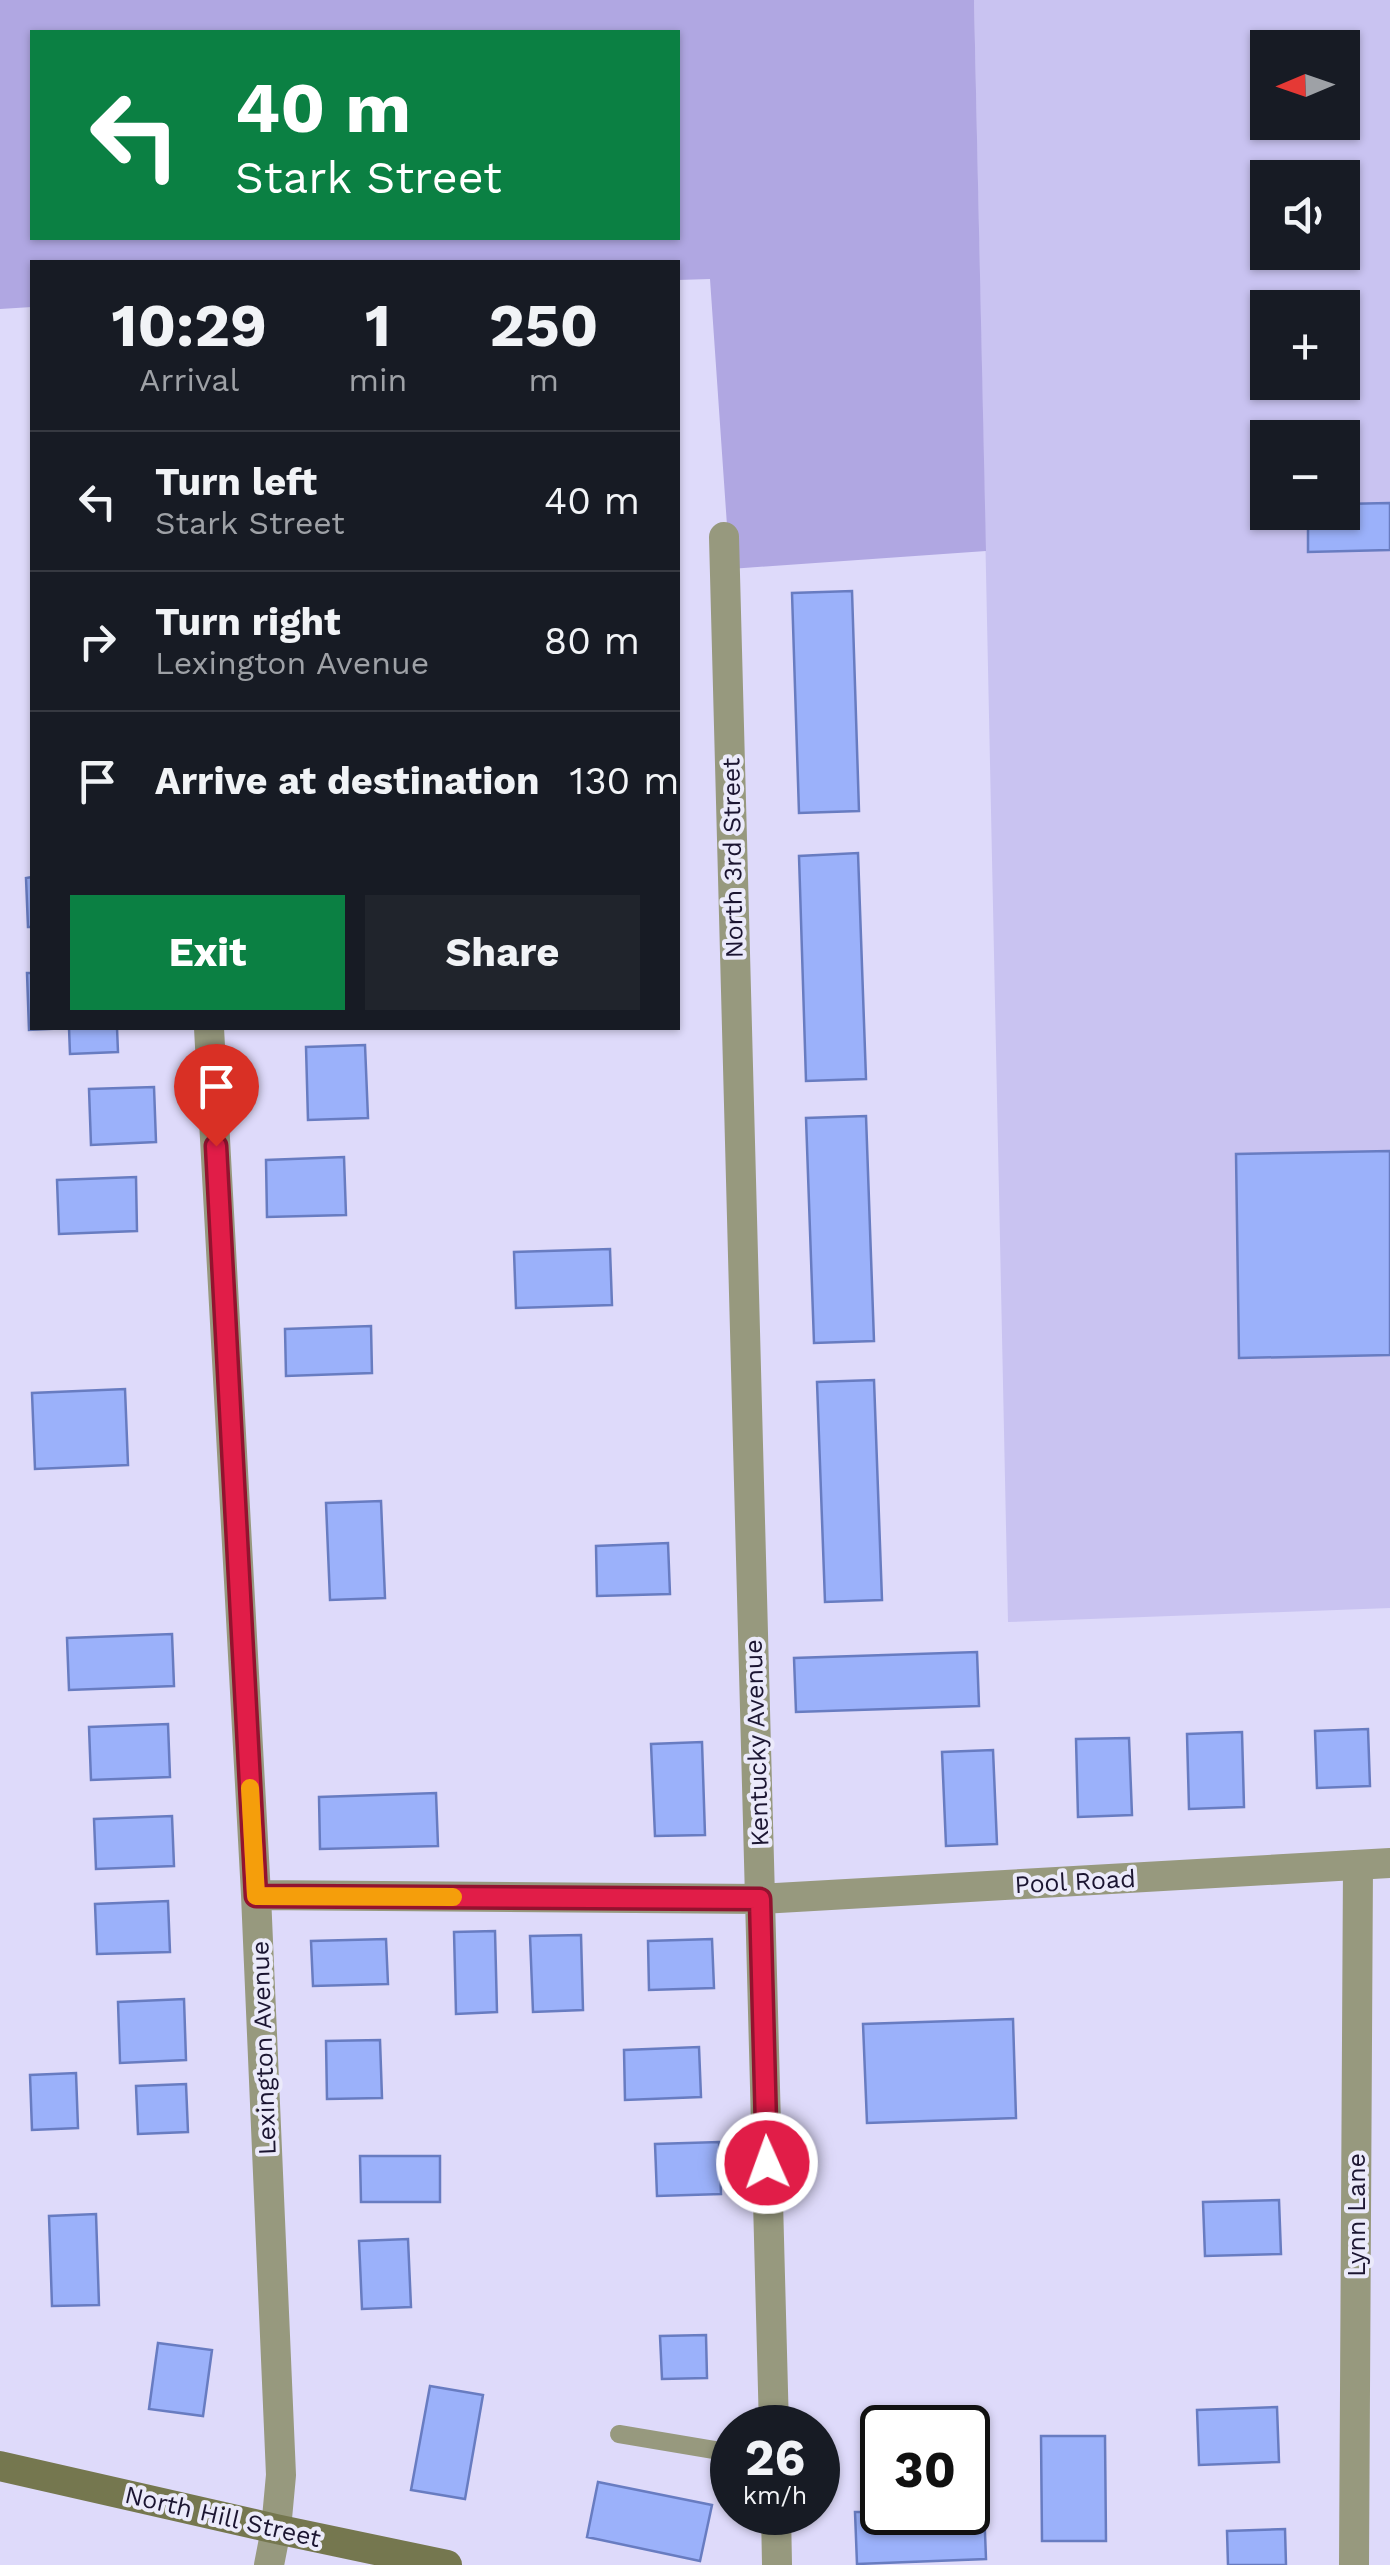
<!DOCTYPE html>
<html lang="en">
<head>
<meta charset="utf-8">
<style>
	:root { --surface:#171b24; --page:#20242c; --text:#f1f3f6; --muted:#9ea1a6; --line:#363941; --accent:#0b8043 }
	body { margin:0; font-family:"Work Sans",sans-serif; background:var(--page); color:var(--text); height:100vh; display:flex; flex-direction:column; font-size:38px; white-space:nowrap }
	* { box-sizing:border-box; margin:0 }
	p { font-size:32px; color:var(--muted) }
	.icon { flex:none; width:55px; height:55px; fill:none; stroke:currentColor; stroke-width:2; stroke-linecap:round; stroke-linejoin:round }
	.map { position:relative; flex:1; overflow:hidden }
	.drawer { position:absolute; left:30px; top:260px; width:650px; height:770px; display:flex; flex-direction:column; background:var(--surface); border-radius:0px; box-shadow:0 2px 8px #0004 }
	.drawer>* { flex:none }
	.hud { position:absolute; left:30px; top:30px; width:650px; height:210px; border-radius:0px; box-shadow:0 2px 8px #0004; background:#0b8043; color:#fff; overflow:hidden }
	.needle { width:65px; rotate:268deg }
	.buttons { position:absolute; left:1250px; top:30px; display:grid; gap:20px }
	.buttons a { display:grid; place-items:center; width:110px; height:110px; border-radius:0px; background:var(--surface); box-shadow:0 2px 8px #0004; font-size:50px }
	.speed { position:absolute; left:710px; top:2405px; display:flex; gap:20px; font-size:50px; font-weight:700; text-align:center }
	.speed>* { display:grid; place-content:center; width:130px; height:130px; border-radius:50%; background:var(--surface); box-shadow:0 2px 8px #0004; line-height:1 }
	.speed small { font-size:25px; font-weight:400 }
	.speed .limit { border:5px solid #111; border-radius:15px; background:#fff; color:#111 }
	.pin { position:absolute; display:grid; place-items:center; width:85px; height:85px; color:#fff; margin:-102px -42px; border-radius:50% 50% 50% 0; rotate:-45deg; box-shadow:0 0 10px #0007 }
	.pin .icon { rotate:45deg }
	.me { position:absolute; width:110px; margin:-55px; rotate:358deg; stroke-linejoin:round; filter:drop-shadow(0 0 8px #0008) }
	.turn { display:flex; align-items:center; gap:35px; height:210px; padding:0 40px; font-size:45px }
	.turn .icon { width:130px; height:130px; stroke-width:2.5 }
	.turn b { display:block; font-size:70px; line-height:85px }
	.eta { display:flex; justify-content:space-evenly; align-items:center; height:170px; text-align:center }
	.eta b { font-size:60px; font-weight:700; line-height:70px }
	.button { display:flex; gap:20px; margin-top:auto; padding:20px 40px }
	.button a { flex:1; height:115px; border-radius:0px; background:var(--accent); color:#fff; font-size:40px; font-weight:700; line-height:115px; text-align:center }
	.button a+a { background:var(--page); color:var(--text) }
	ul { padding:0; list-style:none }
	li { display:flex; align-items:center; gap:30px; height:140px; padding:0 40px; border-top:2px solid var(--line) }
	li div { flex:1 }
	li b { display:block; font-size:38px }
	li em { font-style:normal }
	.map>svg:first-child { display:block }
	.green { fill:#c9c3f1; fill-rule:evenodd }
	.forest { fill:#b0a7e2; fill-rule:evenodd }
	.building { fill:#9bb1fa; stroke:#687cc1; stroke-width:2.5 }
	.lines { fill:none; stroke-linecap:round; stroke-linejoin:round }
	.lane { stroke:#97997e; stroke-width:18 }
	.street { stroke:#97997e; stroke-width:30 }
	.secondary { stroke:#75774f; stroke-width:30 }
	.route-casing { stroke:#92132f; stroke-width:25 }
	.route { stroke:#e11d48; stroke-width:18 }
	.slow { stroke:#f59e0b; stroke-width:18 }
	.labels { text-anchor:middle; stroke-width:8; stroke-linejoin:round; paint-order:stroke }
	.street-label { font-size:25px; fill:#1b1531; stroke:#ebeafa }
</style>
</head>
<body>
<div class="map">
<svg width="1390" height="2565" viewBox="0 0 1390 2565">
	<rect width="100%" height="100%" fill="#dedafa"/>
	<path class="green" d="M 974,0 L 1390,0 L 1390,1608 L 1008,1622 ZM 1268,48 L 1342,48 L 1342,122 L 1268,122 ZM 1268,178 L 1342,178 L 1342,252 L 1268,252 ZM 1268,308 L 1342,308 L 1342,382 L 1268,382 ZM 1268,438 L 1342,438 L 1342,512 L 1268,512 Z"/>
	<path class="forest" d="M 0,0 L 974,0 L 986,551 L 730,569 L 710,279 L 678,280 L 678,262 L 32,262 L 32,307 L 0,309 ZM 32,32 L 678,32 L 678,238 L 32,238 Z"/>
	<path class="building" d="M 1390,503 L 1390,550 L 1308,552 L 1308,512 L 1342,512 L 1342,504 Z
		M 852,591 L 859,811 L 799,813 L 792,593 Z
		M 858,853 L 866,1079 L 806,1081 L 799,856 Z
		M 32,877 L 32,927 L 28,927 L 26,878 Z
		M 27,973 L 32,973 L 32,1028 L 117,1028 L 118,1052 L 70,1054 L 69,1028 L 29,1030 Z
		M 365,1045 L 368,1118 L 308,1120 L 306,1047 Z
		M 154,1087 L 156,1142 L 91,1145 L 89,1089 Z
		M 866,1116 L 874,1341 L 814,1343 L 806,1118 Z
		M 1390,1151 L 1390,1355 L 1239,1358 L 1236,1154 Z
		M 344,1157 L 346,1215 L 267,1217 L 266,1160 Z
		M 136,1177 L 137,1231 L 59,1234 L 57,1180 Z
		M 610,1249 L 612,1305 L 516,1308 L 514,1252 Z
		M 371,1326 L 372,1373 L 286,1376 L 285,1329 Z
		M 874,1380 L 882,1600 L 825,1602 L 817,1382 Z
		M 125,1389 L 128,1465 L 35,1469 L 32,1393 Z
		M 381,1501 L 385,1598 L 330,1600 L 326,1503 Z
		M 668,1543 L 670,1594 L 597,1596 L 596,1546 Z
		M 172,1634 L 174,1686 L 69,1690 L 67,1638 Z
		M 977,1652 L 979,1706 L 796,1712 L 794,1658 Z
		M 168,1724 L 170,1777 L 91,1780 L 89,1727 Z
		M 1368,1729 L 1370,1786 L 1317,1788 L 1315,1731 Z
		M 1242,1732 L 1244,1807 L 1189,1809 L 1187,1734 Z
		M 1129,1738 L 1132,1815 L 1078,1817 L 1076,1739 Z
		M 702,1742 L 705,1835 L 655,1836 L 651,1744 Z
		M 993,1750 L 997,1844 L 946,1846 L 942,1752 Z
		M 436,1793 L 438,1846 L 320,1849 L 319,1797 Z
		M 172,1816 L 174,1866 L 96,1869 L 94,1819 Z
		M 168,1901 L 170,1952 L 97,1954 L 95,1904 Z
		M 495,1931 L 497,2012 L 456,2014 L 454,1932 Z
		M 581,1935 L 583,2010 L 533,2012 L 530,1936 Z
		M 386,1939 L 388,1984 L 313,1986 L 311,1941 Z
		M 712,1939 L 714,1988 L 649,1990 L 648,1941 Z
		M 184,1999 L 186,2060 L 120,2063 L 118,2002 Z
		M 1013,2019 L 1016,2118 L 867,2123 L 863,2024 Z
		M 380,2040 L 382,2098 L 327,2099 L 326,2041 Z
		M 699,2047 L 701,2097 L 625,2100 L 624,2050 Z
		M 76,2073 L 78,2128 L 32,2130 L 30,2075 Z
		M 186,2084 L 188,2132 L 138,2134 L 136,2086 Z
		M 719,2142 L 721,2194 L 657,2196 L 655,2144 Z
		M 360,2156 L 440,2156 L 440,2202 L 361,2202 Z
		M 1279,2200 L 1281,2254 L 1205,2256 L 1203,2202 Z
		M 96,2214 L 99,2305 L 52,2306 L 49,2216 Z
		M 408,2239 L 411,2307 L 362,2309 L 359,2241 Z
		M 706,2335 L 707,2378 L 662,2379 L 660,2336 Z
		M 158,2343 L 212,2350 L 203,2416 L 149,2409 Z
		M 430,2386 L 483,2395 L 465,2499 L 411,2490 Z
		M 1277,2407 L 1279,2462 L 1199,2465 L 1197,2410 Z
		M 1041,2436 L 1105,2436 L 1106,2541 L 1042,2541 Z
		M 598,2482 L 712,2505 L 700,2561 L 587,2537 Z
		M 984,2507 L 986,2559 L 857,2564 L 855,2512 L 968,2512 L 968,2508 Z
		M 1285,2529 L 1286,2565 L 1228,2565 L 1227,2531 Z"/>
	<g class="lines">
		<path class="lane" d="M 619,2434 L 732,2453"/>
		<path class="street" d="M 724,537 L 774,2428
			M 209,1028 L 256,1895 L 281,2475 L 276,2529 L 269,2565
			M 256,1895 L 760,1899 L 1390,1863
			M 776,2512 L 777,2565
			M 1354,2565 L 1358,1865"/>
		<path class="secondary" d="M 0,2466 L 276,2529 L 447,2565"/>
	</g>
	<g class="lines">
		<defs>
			<path id="route" d="M 216,1146 L 256,1896 L 760,1899 L 767,2163"/>
		</defs>
		<use href="#route" class="route-casing"/>
		<use href="#route" class="route"/>
		<path class="slow" d="M 250,1788 L 256,1896 L 453,1897"/>
	</g>
	<g class="labels">
		<g class="street-label">
			<text transform="translate(732 858) rotate(-91)" y="9">North 3rd Street</text>
			<text transform="translate(756 1743) rotate(-92)" y="9">Kentucky Avenue</text>
			<text transform="translate(1075 1881) rotate(-3)" y="9">Pool Road</text>
			<text transform="translate(263 2048) rotate(-92)" y="9">Lexington Avenue</text>
			<text transform="translate(1356 2215) rotate(-90)" y="9">Lynn Lane</text>
			<text transform="translate(223 2516) rotate(13)" y="9">North Hill Street</text>
		</g>
	</g>
</svg>
<div class="buttons">
<a><svg class="needle" viewBox="-14 -14 28 28"><path d="M0-13l5 13h-10z" fill="#e53935"/><path d="M0 13l5-13h-10z" fill="#9ea1a6"/></svg></a>
<a><svg class="icon" aria-label="sound" viewBox="0 0 24 24"><path d="M4 9h4l5-4v14l-5-4H4zM17 9q2 3 0 6"/></svg></a>
<a>+</a>
<a>−</a>
</div>
<div class="speed"><div>26<small>km/h</small></div><div class="limit">30</div></div>
<div class="pin" style="left:216px;top:1146px;background:#d93025"><svg class="icon" aria-label="arrive" viewBox="0 0 24 24"><path d="M6 21V4h12l-3 4 3 4H6"/></svg></div>
<svg class="me" style="left:767px;top:2163px" viewBox="-20 -20 40 40"><circle r="17" fill="#e11d48" stroke="#fff" stroke-width="3"/><path d="M0-11L8 9 0 5-8 9z" fill="#fff"/></svg>
<div class="hud">
<div class="turn"><svg class="icon" aria-label="left" viewBox="0 0 24 24"><path d="M17 20v-9H6M10 6l-5 5 5 5"/></svg><div><b>40 m</b>Stark Street</div></div>
</div>
<section class="drawer">
<div class="eta">
<div><b>10:29</b><p>Arrival</p></div>
<div><b>1</b><p>min</p></div>
<div><b>250</b><p>m</p></div>
</div>
<ul>
<li><svg class="icon" aria-label="left" viewBox="0 0 24 24"><path d="M17 20v-9H6M10 6l-5 5 5 5"/></svg><div><b>Turn left</b><p>Stark Street</p></div><em>40 m</em></li>
<li><svg class="icon" aria-label="right" viewBox="0 0 24 24"><path d="M7 20v-9h11M14 6l5 5-5 5"/></svg><div><b>Turn right</b><p>Lexington Avenue</p></div><em>80 m</em></li>
<li><svg class="icon" aria-label="arrive" viewBox="0 0 24 24"><path d="M6 21V4h12l-3 4 3 4H6"/></svg><div><b>Arrive at destination</b></div><em>130 m</em></li>
</ul>
<div class="button"><a>Exit</a><a>Share</a></div>
</section>
</div>
</body>
</html>
